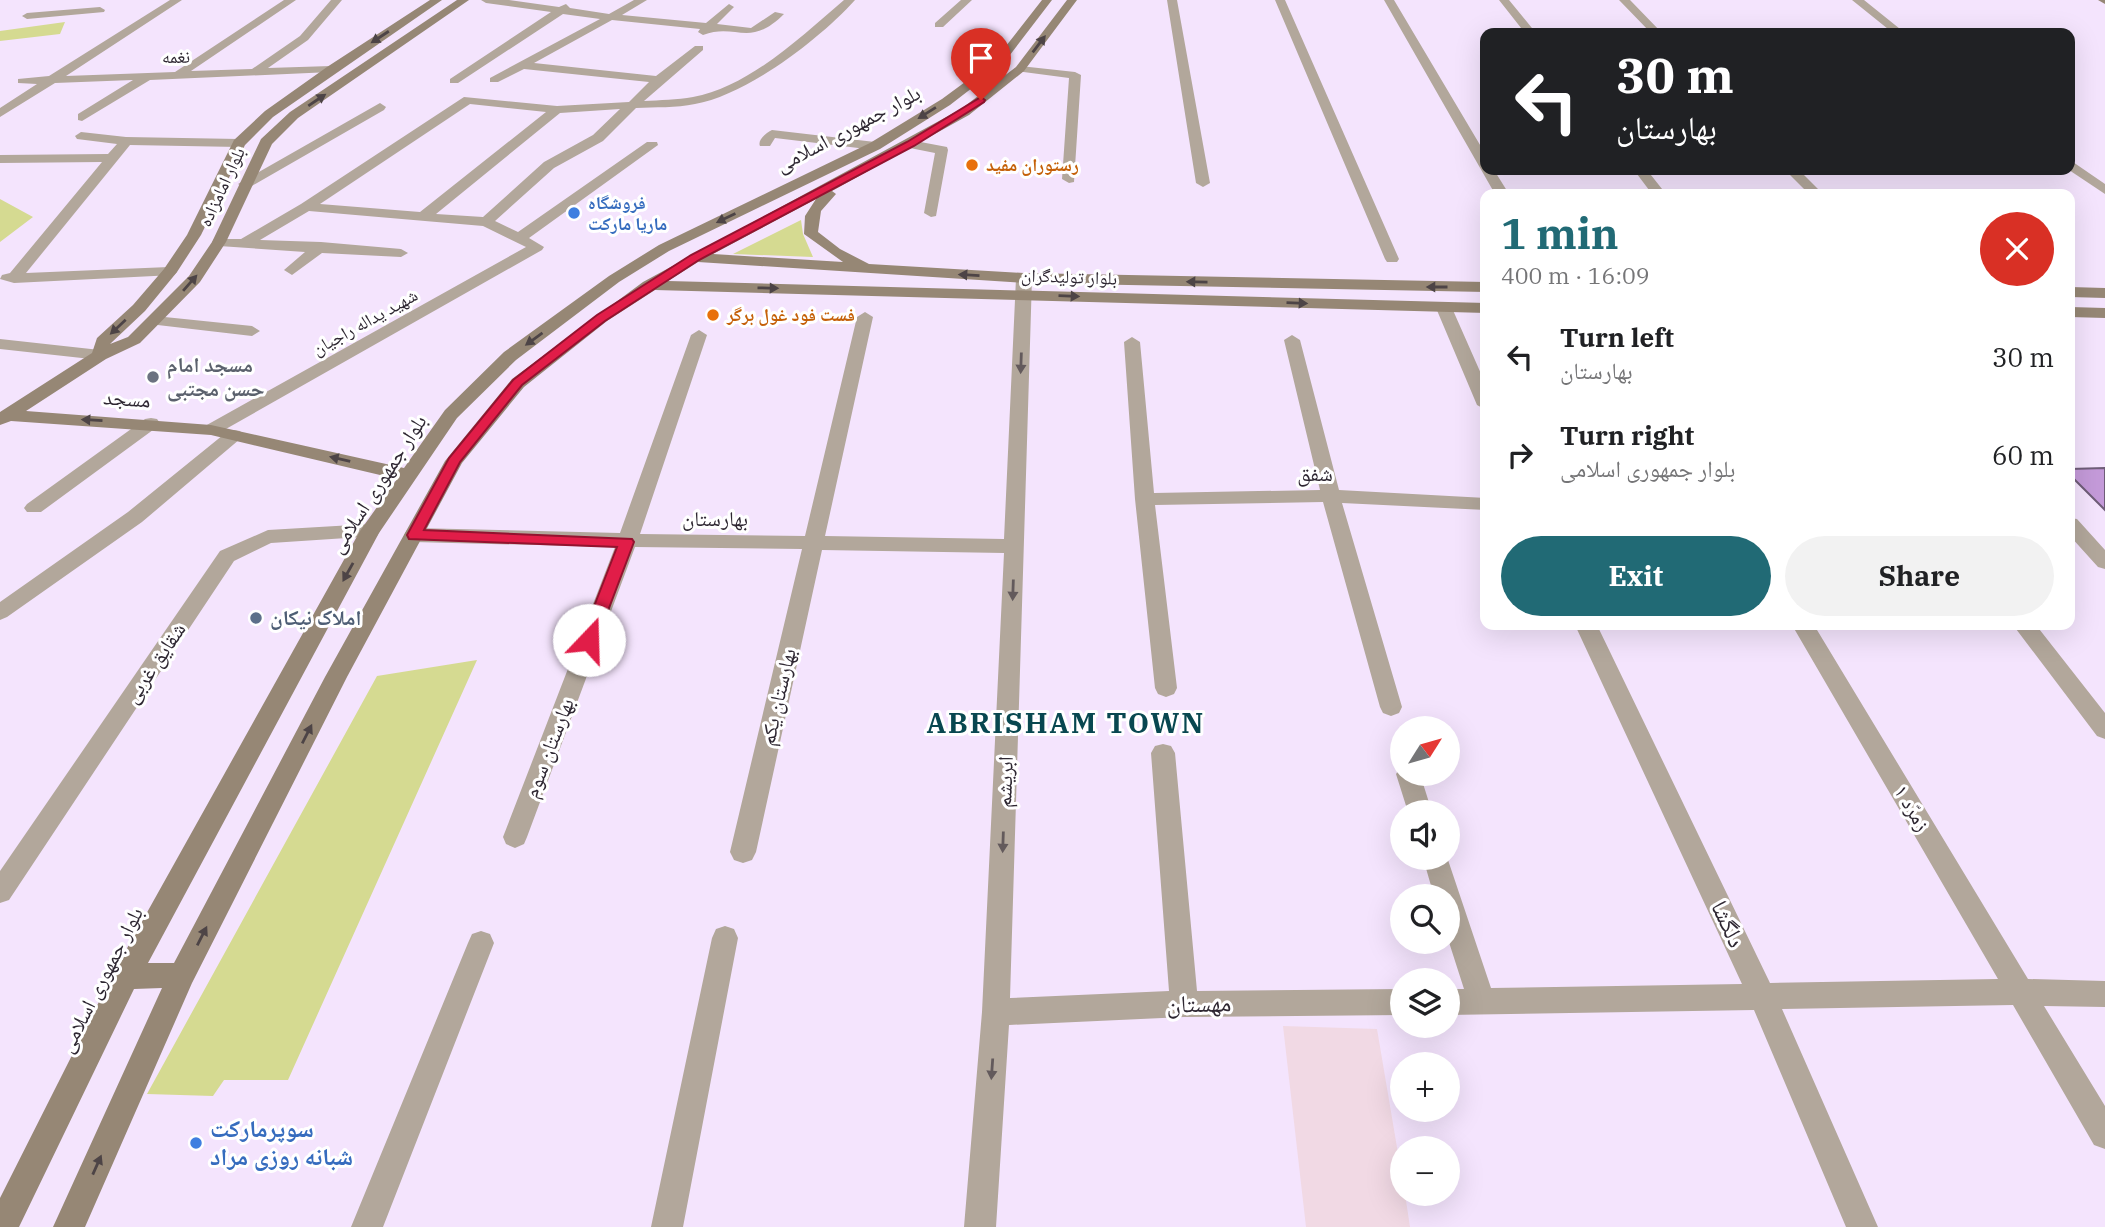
<!DOCTYPE html>
<html lang="en">
<head>
<meta charset="utf-8">
<style>
	:root { --surface:#fff; --page:#f2f2f2; --text:#202124; --muted:#757577; --accent:#216a75 }
	body { margin:0; font-family:"IBM Plex Serif","Noto Naskh Arabic",serif; background:var(--page); color:var(--text); height:100vh; display:flex; flex-direction:column; font-size:26px; white-space:nowrap }
	* { box-sizing:border-box; margin:0 }
	p { font-size:23px; color:var(--muted) }
	.icon { flex:none; width:38px; height:38px; fill:none; stroke:currentColor; stroke-width:2; stroke-linecap:round; stroke-linejoin:round }
	.map { position:relative; flex:1; overflow:hidden }
	.panel { position:absolute; left:1480px; top:189px; width:595px; height:441px; display:flex; flex-direction:column; background:var(--surface); border-radius:14px; box-shadow:0 7px 28px #0002 }
	.panel>* { flex:none }
	.banner { position:absolute; left:1480px; top:28px; width:595px; height:147px; border-radius:14px; box-shadow:0 7px 28px #0002; background:#202124; color:#fff; overflow:hidden }
	.needle { width:46px; rotate:53deg }
	.tools { position:absolute; left:1390px; top:716px; display:grid; gap:14px }
	.tools a { display:grid; place-items:center; width:70px; height:70px; border-radius:50%; background:var(--surface); box-shadow:0 7px 28px #0002; font-size:35px }
	.pin { position:absolute; display:grid; place-items:center; width:60px; height:60px; color:#fff; margin:-72px -30px; border-radius:50% 50% 50% 0; rotate:-45deg; box-shadow:0 0 7px #0007 }
	.pin .icon { rotate:45deg }
	.me { position:absolute; width:77px; margin:-38px; rotate:21deg; stroke-linejoin:round; filter:drop-shadow(0 0 5px #0008) }
	.turn { display:flex; align-items:center; gap:24px; height:147px; padding:0 21px; font-size:32px }
	.turn .icon { width:91px; height:91px; stroke-width:2.5 }
	.turn b { display:block; font-size:49px; line-height:60px }
	.round { display:grid; place-items:center; flex:none; width:74px; height:74px; border-radius:37px; background:var(--page) }
	.headline { display:flex; align-items:center; justify-content:space-between; height:119px; padding:0 21px }
	h1 { font-size:42px; font-weight:800; line-height:52px; color:var(--accent) }
	.primary-button { display:flex; gap:14px; margin-top:auto; padding:14px 21px }
	.primary-button a { flex:1; height:80px; border-radius:42px; background:var(--accent); color:#fff; font-size:28px; font-weight:800; line-height:80px; text-align:center }
	.primary-button a+a { background:var(--page); color:var(--text) }
	ul { padding:0; list-style:none }
	li { display:flex; align-items:center; gap:21px; height:98px; padding:0 21px }
	li div { flex:1 }
	li b { display:block; font-size:26px }
	li em { font-style:normal }
	.map>svg:first-child { display:block }
	.commercial { fill:#f1d9e4 }
	.green { fill:#d5da91 }
	.building { fill:#c49ad9; stroke:#6f5d78; stroke-width:2 }
	.lines { fill:none; stroke-linecap:round; stroke-linejoin:round }
	.street { fill:#b2a79b; fill-rule:evenodd }
	.secondary { fill:#968775; fill-rule:evenodd }
	.oneway { fill:#4d4446 }
	.oneway2 { fill:#635a5c }
	.route { fill:#e11d48; stroke:#92132f; stroke-width:2 }
	.food-dot { fill:#e8710a; stroke:#fff; stroke-width:2.5 }
	.shop-dot { fill:#3f7fe0; stroke:#fff; stroke-width:2.5 }
	.worship-dot { fill:#6b7280; stroke:#fff; stroke-width:2.5 }
	.service-dot { fill:#5c6f8a; stroke:#fff; stroke-width:2.5 }
	.labels { text-anchor:middle; stroke-width:6; stroke-linejoin:round; paint-order:stroke }
	.far-street-label { font-size:18px; fill:#2e2732; stroke:#fff }
	.far-food-label { font-size:18px; font-weight:bold; fill:#c56008; stroke:#fff; text-anchor:start }
	.far-shop-label { font-size:18px; font-weight:bold; fill:#366cbe; stroke:#fff; text-anchor:start }
	.street-label { font-size:21px; fill:#2e2732; stroke:#fff }
	.worship-label { font-size:21px; font-weight:bold; fill:#5b616d; stroke:#fff; text-anchor:start }
	.service-label { font-size:21px; font-weight:bold; fill:#4e5e75; stroke:#fff; text-anchor:start }
	.near-street-label { font-size:24px; fill:#2e2732; stroke:#fff }
	.near-shop-label { font-size:24px; font-weight:bold; fill:#366cbe; stroke:#fff; text-anchor:start }
	.district-label { font-size:28px; font-weight:bold; letter-spacing:2px; fill:#084750; stroke:#fff }
</style>
</head>
<body>
<div class="map">
<svg width="2105" height="1227" viewBox="0 0 2105 1227">
	<rect width="100%" height="100%" fill="#f4e4fd"/>
	<path class="commercial" d="M 1283,1026 L 1377,1029 L 1402,1177 L 1402,1194 L 1405,1194 L 1410,1227 L 1306,1227 Z"/>
	<path class="green" d="M 65,22 L 60,34 L 0,41 L 0,31 Z
		M 0,199 L 33,217 L 0,242 Z
		M 801,220 L 803,234 L 813,257 L 733,254 Z
		M 477,660 L 288,1080 L 224,1080 L 213,1096 L 147,1094 L 377,676 Z"/>
	<path class="building" d="M 2105,468 L 2105,510 L 2070,475 L 2070,469 Z"/>
	<g class="lines">
		<path class="street" d="M 170,0 L 182,0 L 66,76 L 175,72 L 284,0 L 296,0 L 191,71 L 252,69 L 300,36 L 331,0 L 342,0 L 308,40 L 268,68 L 331,66 L 337,69 L 331,72 L 150,80 L 82,121 L 78,120 L 78,114 L 133,80 L 55,83 L 0,117 L 0,108 L 37,84 L 18,83 L 18,79 L 49,76 Z
			M 481,0 L 509,0 L 559,7 L 566,4 L 570,8 L 609,14 L 634,0 L 647,0 L 622,15 L 706,23 L 729,4 L 734,7 L 717,24 L 751,28 L 775,12 L 784,14 C 749,49 736,22 703,35 L 698,32 L 700,29 L 612,20 L 534,63 L 656,76 L 695,46 L 703,46 L 703,50 L 644,101 C 660,100 677,100 693,97 C 749,87 802,36 844,0 L 855,0 C 820,39 747,95 695,104 C 676,108 655,107 636,108 L 603,141 L 554,168 L 495,221 L 518,232 L 647,142 L 657,142 L 658,145 L 529,238 L 544,247 L 542,250 L 217,434 L 205,434 L 202,430 L 205,426 L 526,247 L 483,226 L 309,211 L 260,240 L 321,242 L 401,249 L 408,253 L 401,257 L 322,253 L 292,275 L 284,270 L 305,252 L 219,246 L 214,245 L 212,242 L 214,239 L 241,239 L 301,204 L 464,97 L 557,106 L 629,102 L 649,82 L 524,69 L 498,82 L 490,82 L 490,78 L 600,19 L 563,14 L 458,83 L 450,83 L 450,79 L 551,12 L 486,3 ZM 470,104 L 546,112 L 420,212 L 320,204 ZM 620,109 L 593,135 L 544,162 L 483,217 L 436,214 L 560,113 Z
			M 961,0 L 972,0 L 943,27 L 935,27 L 935,23 Z
			M 1167,0 L 1177,0 L 1210,183 L 1203,187 L 1196,183 Z
			M 1275,0 L 1285,0 L 1399,259 L 1397,262 L 1387,262 L 1385,259 Z
			M 1384,0 L 1394,0 L 1486,155 L 1486,170 L 1494,170 L 1509,194 L 1495,194 Z
			M 1499,0 L 1509,0 L 1536,33 L 1525,33 Z
			M 1619,0 L 1630,0 L 1662,33 L 1651,33 Z
			M 1852,0 L 1864,0 L 1905,33 L 1893,33 Z
			M 100,7 L 105,10 L 104,12 L 27,19 L 22,16 L 27,13 Z
			M 1020,66 L 1075,72 L 1081,75 L 1074,182 L 1069,183 L 1062,179 L 1069,78 L 1016,71 L 1014,69 Z
			M 380,103 L 386,107 L 384,110 L 250,187 L 245,188 L 238,184 Z
			M 772,130 L 875,142 L 881,146 L 875,150 L 775,138 L 770,146 L 760,146 C 757,140 767,132 772,130 Z
			M 81,132 L 126,137 L 239,139 L 245,143 L 239,147 L 130,145 L 26,273 L 169,267 L 177,272 L 174,275 L 14,283 L 0,279 L 2,275 L 10,273 L 102,162 L 0,163 L 0,155 L 108,154 L 117,144 L 77,139 L 75,136 Z
			M 910,140 L 947,147 L 948,150 L 936,216 L 931,217 L 924,213 L 935,153 L 905,147 L 905,141 Z
			M 2070,160 L 2105,184 L 2105,194 L 2069,170 Z
			M 1634,170 L 1647,170 L 1666,194 L 1652,194 Z
			M 1785,170 L 1799,170 L 1823,194 L 1809,194 Z
			M 1024,273 L 1032,278 L 1010,998 L 1169,991 L 1151,753 L 1155,746 L 1163,744 L 1171,746 L 1175,753 L 1197,991 L 1402,989 L 1402,1015 L 1184,1017 L 1009,1025 L 996,1227 L 964,1227 L 982,1012 L 1004,553 L 822,550 L 756,852 L 752,860 L 743,863 L 734,860 L 730,852 L 802,549 L 635,547 L 527,837 L 524,844 L 515,848 L 506,844 L 503,837 L 615,547 L 414,542 L 407,540 L 404,535 L 407,530 L 414,528 L 620,533 L 691,335 L 699,330 L 707,335 L 640,534 L 805,536 L 857,317 L 865,312 L 873,317 L 825,536 L 1004,539 L 1016,278 Z
			M 1444,303 L 1452,308 L 1486,385 L 1486,410 L 1477,405 L 1436,308 Z
			M 155,316 L 252,326 L 260,331 L 252,336 L 149,324 L 147,321 L 149,318 Z
			M 1292,335 L 1300,340 L 1339,490 L 1486,498 L 1486,510 L 1342,503 L 1402,707 L 1399,713 L 1391,716 L 1383,713 L 1380,707 L 1323,502 L 1155,505 L 1177,688 L 1174,694 L 1166,697 L 1158,694 L 1155,688 L 1135,499 L 1124,342 L 1132,337 L 1140,342 L 1154,493 L 1320,490 L 1284,340 Z
			M 0,339 L 100,350 L 108,355 L 100,360 L 0,349 Z
			M 151,418 L 157,419 L 160,423 L 157,427 L 41,512 L 27,512 L 24,508 L 27,504 L 145,419 Z
			M 234,430 L 240,431 L 243,435 L 240,439 L 142,522 L 7,617 L 0,620 L 0,602 L 128,512 L 228,431 Z
			M 2070,518 L 2077,519 L 2105,550 L 2105,569 L 2098,567 L 2070,536 Z
			M 370,524 L 377,526 L 380,531 L 377,536 L 271,543 L 234,561 L 9,900 L 0,903 L 0,871 L 220,551 L 268,530 Z
			M 1575,625 L 1597,625 L 1770,983 L 1998,979 L 1792,625 L 1814,625 L 2028,979 L 2105,981 L 2105,1007 L 2044,1006 L 2105,1106 L 2105,1149 L 2094,1145 L 2013,1005 L 1782,1009 L 1878,1227 L 1846,1227 L 1754,1010 L 1447,1015 L 1447,989 L 1464,989 L 1447,936 L 1447,896 L 1434,896 L 1423,858 L 1447,857 L 1491,988 L 1742,984 Z
			M 2013,625 L 2036,625 L 2105,713 L 2105,739 L 2097,736 Z
			M 1402,766 L 1402,774 L 1420,774 L 1432,812 L 1408,812 L 1396,774 Z
			M 725,926 L 734,929 L 738,938 L 683,1227 L 651,1227 L 712,938 L 716,929 Z
			M 481,931 L 490,934 L 494,943 L 383,1227 L 351,1227 L 468,943 L 472,934 Z"/>
		<path class="secondary" d="M 430,0 L 442,0 L 273,117 L 245,145 L 201,235 L 177,272 L 145,311 L 110,344 L 128,337 L 189,276 L 212,242 L 261,139 L 290,112 L 457,0 L 469,0 L 298,118 L 272,144 L 226,242 L 200,282 L 140,343 L 106,359 L 26,411 L 211,425 L 404,468 L 445,410 L 504,352 L 609,276 L 659,245 L 870,143 L 942,99 L 995,60 L 1042,0 L 1052,0 L 1003,64 L 950,105 L 880,149 L 669,251 L 619,282 L 516,360 L 457,418 L 379,533 L 148,963 L 174,963 L 325,677 L 445,461 L 512,379 L 643,282 L 961,109 L 1016,67 L 1067,0 L 1077,0 L 1024,71 L 969,115 L 832,191 L 836,194 L 821,211 L 818,232 L 840,249 L 869,264 L 1024,273 L 1486,282 L 1486,292 L 1024,283 L 698,262 L 668,281 L 1486,303 L 1486,313 L 655,290 L 607,321 L 524,387 L 462,463 L 347,677 L 192,983 L 85,1227 L 53,1227 L 162,988 L 134,989 L 19,1227 L 0,1227 L 0,1198 L 116,968 L 360,531 L 397,479 L 211,435 L 11,421 L 0,425 L 0,412 L 92,353 L 97,338 L 133,305 L 164,269 L 187,235 L 234,140 L 265,111 L 327,67 ZM 816,199 L 805,216 L 804,234 L 843,262 L 713,254 Z
			M 2098,0 L 2105,0 L 2105,4 Z
			M 2070,287 L 2105,288 L 2105,298 L 2070,297 Z
			M 2070,307 L 2105,308 L 2105,318 L 2070,317 Z"/>
	</g>
	<defs><path id="oneway-solid" d="M-6-.8H1V-3.2L6.5 0L1 3.2V.8H-6Z" transform="scale(1.75)"/></defs>
	<g class="oneway">
		<use href="#oneway-solid" transform="translate(380 37) rotate(147)"/>
		<use href="#oneway-solid" transform="translate(1039 44) rotate(-53)"/>
		<use href="#oneway-solid" transform="translate(317 100) rotate(-34)"/>
		<use href="#oneway-solid" transform="translate(927 113) rotate(148)"/>
		<use href="#oneway-solid" transform="translate(726 218) rotate(154)"/>
		<use href="#oneway-solid" transform="translate(969 275) rotate(-177)"/>
		<use href="#oneway-solid" transform="translate(1197 282) rotate(-179)"/>
		<use href="#oneway-solid" transform="translate(190 283) rotate(-49)"/>
		<use href="#oneway-solid" transform="translate(1437 287) rotate(-180)"/>
		<use href="#oneway-solid" transform="translate(768 288) rotate(1)"/>
		<use href="#oneway-solid" transform="translate(1069 296) rotate(2)"/>
		<use href="#oneway-solid" transform="translate(1297 303) rotate(2)"/>
		<use href="#oneway-solid" transform="translate(118 327) rotate(137)"/>
		<use href="#oneway-solid" transform="translate(534 339) rotate(144)"/>
		<use href="#oneway-solid" transform="translate(92 420) rotate(-177)"/>
		<use href="#oneway-solid" transform="translate(340 459) rotate(-167)"/>
		<use href="#oneway-solid" transform="translate(348 572) rotate(119)"/>
		<use href="#oneway-solid" transform="translate(307 734) rotate(-63)"/>
		<use href="#oneway-solid" transform="translate(202 936) rotate(-63)"/>
		<use href="#oneway-solid" transform="translate(97 1165) rotate(-66)"/>
	</g>
	<g class="oneway2">
		<use href="#oneway-solid" transform="translate(1021 363) rotate(92)"/>
		<use href="#oneway-solid" transform="translate(1013 590) rotate(92)"/>
		<use href="#oneway-solid" transform="translate(1003 842) rotate(92)"/>
		<use href="#oneway-solid" transform="translate(992 1069) rotate(94)"/>
	</g>
	<path class="route" d="M 981,97 L 985,100 L 984,102 L 914,146 L 699,260 L 605,321 L 522,385 L 460,462 L 424,530 L 632,539 L 634,542 L 595,645 L 589,646 L 581,640 L 617,547 L 409,539 L 407,535 L 449,458 L 513,380 L 597,315 L 691,255 L 907,142 Z"/>
	<g class="food-dot">
		<circle cx="972" cy="165" r="7"/>
		<circle cx="713" cy="315" r="7"/>
	</g>
	<g class="shop-dot">
		<circle cx="574" cy="213" r="7"/>
		<circle cx="196" cy="1143" r="7"/>
	</g>
	<circle class="worship-dot" cx="153" cy="377" r="7"/>
	<circle class="service-dot" cx="256" cy="618" r="7"/>
	<g class="labels">
		<g class="far-street-label">
			<text transform="translate(176 57) rotate(-1)" y="6">نغمه</text>
			<text transform="translate(222 187) rotate(-65)" y="6">بلوار امامزاده</text>
			<text transform="translate(1069 277) rotate(2)" y="6">بلوار تولیدگران</text>
			<text transform="translate(365 322) rotate(-29)" y="6">شهید یداله راجیان</text>
		</g>
		<g class="far-food-label">
			<text x="986" y="171">رستوران مفید</text>
			<text x="727" y="321">فست فود غول برگر</text>
		</g>
		<g class="far-shop-label">
			<text x="588" y="209">فروشگاه<tspan x="588" dy="21">ماریا مارکت</tspan></text>
		</g>
		<g class="street-label">
			<text transform="translate(848 129) rotate(-28)" y="7">بلوار جمهوری اسلامی</text>
			<text transform="translate(127 399) rotate(4)" y="7">مسجد</text>
			<text x="1315" y="481">شفق</text>
			<text transform="translate(378 484) rotate(-57)" y="7">بلوار جمهوری اسلامی</text>
			<text x="715" y="526">بهارستان</text>
			<text transform="translate(155 663) rotate(-56)" y="7">شقایق غربی</text>
			<text transform="translate(778 697) rotate(-77)" y="7">بهارستان یکم</text>
			<text transform="translate(549 748) rotate(-69)" y="7">بهارستان سوم</text>
			<text transform="translate(1005 782) rotate(-88)" y="7">ابریشم</text>
			<text transform="translate(1912 808) rotate(59)" y="7">زمرّد ۱</text>
			<text transform="translate(101 980) rotate(-63)" y="7">بلوار جمهوری اسلامی</text>
		</g>
		<g class="worship-label">
			<text x="167" y="372">مسجد امام<tspan x="167" dy="24">حسن مجتبی</tspan></text>
		</g>
		<g class="service-label">
			<text x="270" y="625">املاک نیکان</text>
		</g>
		<g class="near-street-label">
			<text transform="translate(1728 924) rotate(65)" y="8">دلگشا</text>
			<text transform="translate(1199 1004) rotate(-1)" y="8">مهستان</text>
		</g>
		<g class="near-shop-label">
			<text x="210" y="1137">سوپرمارکت<tspan x="210" dy="28">شبانه روزی مراد</tspan></text>
		</g>
		<g class="district-label">
			<text x="1066" y="733">ABRISHAM TOWN</text>
		</g>
	</g>
</svg>
<div class="tools">
<a><svg class="needle" viewBox="-14 -14 28 28"><path d="M0-13l5 13h-10z" fill="#e53935"/><path d="M0 13l5-13h-10z" fill="#757577"/></svg></a>
<a><svg class="icon" aria-label="sound" viewBox="0 0 24 24"><path d="M4 9h4l5-4v14l-5-4H4zM17 9q2 3 0 6"/></svg></a>
<a><svg class="icon" aria-label="search" viewBox="0 0 24 24"><circle cx="10" cy="10" r="6"/><path d="M15 15l6 6"/></svg></a>
<a><svg class="icon" aria-label="layers" viewBox="0 0 24 24"><path d="M12 4l9 5-9 5-9-5zM3 14l9 5 9-5"/></svg></a>
<a>+</a>
<a>−</a>
</div>
<div class="pin" style="left:981px;top:100px;background:#d93025"><svg class="icon" aria-label="arrive" viewBox="0 0 24 24"><path d="M6 21V4h12l-3 4 3 4H6"/></svg></div>
<svg class="me" style="left:589px;top:640px" viewBox="-20 -20 40 40"><circle r="19" fill="#fff"/><path d="M0-13L10 11 0 6-10 11z" fill="#e11d48"/></svg>
<div class="banner">
<div class="turn"><svg class="icon" aria-label="left" viewBox="0 0 24 24"><path d="M17 20v-9H6M10 6l-5 5 5 5"/></svg><div><b>30 m</b>بهارستان</div></div>
</div>
<section class="panel">
<div class="headline"><div><h1>1 min</h1><p>400 m · 16:09</p></div><a class="round" style="background:#d93025;color:#fff"><svg class="icon" aria-label="close" viewBox="0 0 24 24"><path d="M6 6l12 12M18 6L6 18"/></svg></a></div>
<ul>
<li><svg class="icon" aria-label="left" viewBox="0 0 24 24"><path d="M17 20v-9H6M10 6l-5 5 5 5"/></svg><div><b>Turn left</b><p>بهارستان</p></div><em>30 m</em></li>
<li><svg class="icon" aria-label="right" viewBox="0 0 24 24"><path d="M7 20v-9h11M14 6l5 5-5 5"/></svg><div><b>Turn right</b><p>بلوار جمهوری اسلامی</p></div><em>60 m</em></li>
</ul>
<div class="primary-button"><a>Exit</a><a>Share</a></div>
</section>
</div>
</body>
</html>
